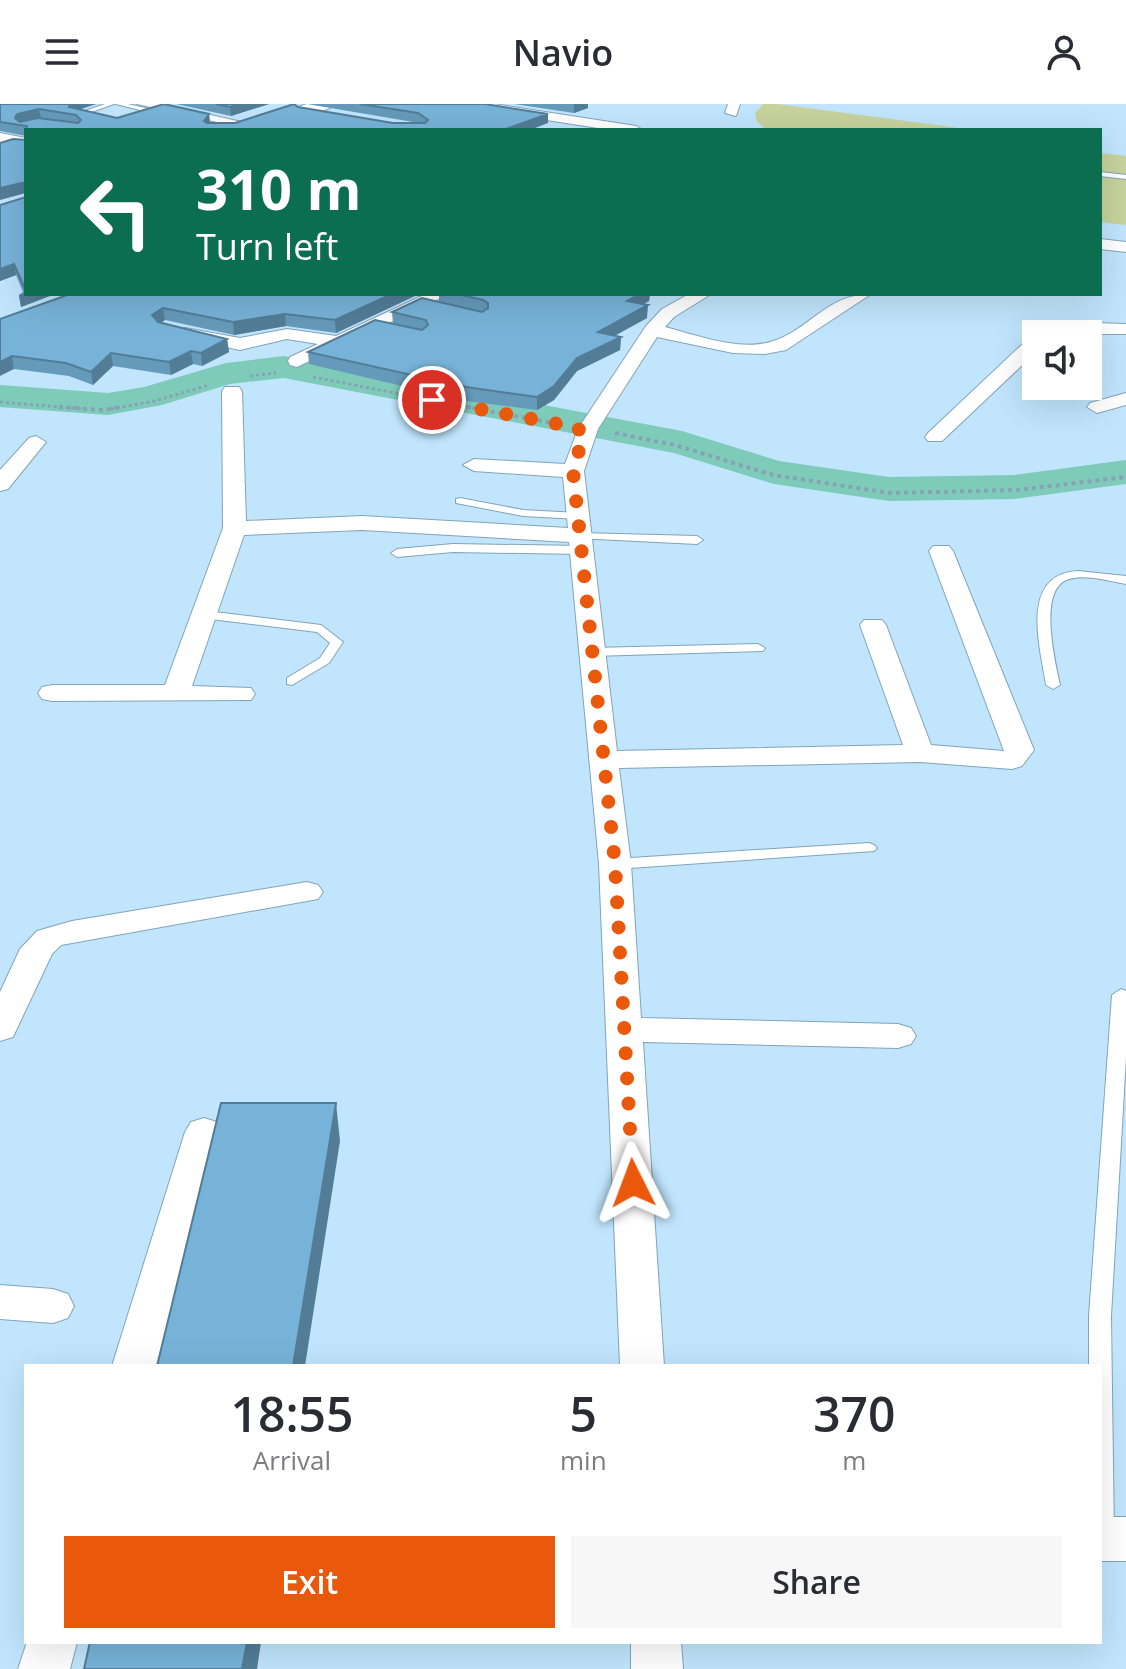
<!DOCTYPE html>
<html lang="en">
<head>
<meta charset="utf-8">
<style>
	:root { --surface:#fff; --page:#f7f7f7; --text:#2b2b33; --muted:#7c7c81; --accent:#ea580c }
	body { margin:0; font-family:"Open Sans",sans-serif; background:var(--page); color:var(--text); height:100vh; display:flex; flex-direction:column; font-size:30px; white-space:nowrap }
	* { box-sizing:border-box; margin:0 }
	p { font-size:26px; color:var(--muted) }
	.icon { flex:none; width:44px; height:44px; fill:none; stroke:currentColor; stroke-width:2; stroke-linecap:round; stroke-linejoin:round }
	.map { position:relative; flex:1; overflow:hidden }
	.sheet { position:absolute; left:24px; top:1260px; width:1078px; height:280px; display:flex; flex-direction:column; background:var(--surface); border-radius:0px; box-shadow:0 8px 32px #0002 }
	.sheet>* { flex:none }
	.top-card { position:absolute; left:24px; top:24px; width:1078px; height:168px; border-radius:0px; box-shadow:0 8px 32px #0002; background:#0b6e4f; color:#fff; overflow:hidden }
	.tools { position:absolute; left:1022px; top:216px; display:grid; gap:16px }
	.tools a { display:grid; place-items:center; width:80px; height:80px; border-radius:0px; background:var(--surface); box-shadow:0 8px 32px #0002; font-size:40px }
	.pin { position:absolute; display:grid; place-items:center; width:68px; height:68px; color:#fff; margin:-34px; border:4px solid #fff; border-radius:50%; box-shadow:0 2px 8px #0007 }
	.me { position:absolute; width:88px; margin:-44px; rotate:357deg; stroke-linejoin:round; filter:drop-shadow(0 0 6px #0008) }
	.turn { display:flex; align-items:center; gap:28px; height:168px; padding:0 40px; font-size:36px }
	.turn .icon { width:104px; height:104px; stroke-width:2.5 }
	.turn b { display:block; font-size:56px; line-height:68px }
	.eta { display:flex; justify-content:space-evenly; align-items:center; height:136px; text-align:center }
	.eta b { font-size:48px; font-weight:600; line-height:56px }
	.button { display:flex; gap:16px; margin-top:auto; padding:16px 40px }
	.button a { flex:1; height:92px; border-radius:0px; background:var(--accent); color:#fff; font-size:32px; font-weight:600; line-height:92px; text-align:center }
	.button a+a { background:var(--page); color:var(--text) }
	header { display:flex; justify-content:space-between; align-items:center; height:104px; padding:0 40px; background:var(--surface); font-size:36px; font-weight:600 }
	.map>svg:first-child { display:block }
	.green { fill:#c7d29d }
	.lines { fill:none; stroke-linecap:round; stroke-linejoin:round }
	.river { fill:#7ecbb9; fill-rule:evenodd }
	.service-casing { stroke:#80a4bb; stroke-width:2 }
	.minor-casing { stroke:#80a4bb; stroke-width:2 }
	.tertiary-casing { stroke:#80a4bb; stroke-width:2 }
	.secondary-casing { stroke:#80a4bb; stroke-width:2 }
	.path-far1 { stroke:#86a3b6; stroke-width:3; stroke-dasharray:3 3; stroke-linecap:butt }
	.path { stroke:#86a3b6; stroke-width:4; stroke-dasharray:4 4; stroke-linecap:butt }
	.service { fill:#fff; fill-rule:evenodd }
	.minor { fill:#fff; fill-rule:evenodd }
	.tertiary { fill:#fff; fill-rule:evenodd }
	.secondary { fill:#fff; fill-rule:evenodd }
	.wall { fill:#669aba }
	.shaded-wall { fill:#537d97 }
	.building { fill:#77b3d8; stroke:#537d97; stroke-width:2; fill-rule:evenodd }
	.route { stroke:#ea580c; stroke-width:14; stroke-dasharray:0 25.2 }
</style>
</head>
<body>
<header><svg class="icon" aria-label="menu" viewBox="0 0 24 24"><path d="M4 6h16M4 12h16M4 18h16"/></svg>Navio<svg class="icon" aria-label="person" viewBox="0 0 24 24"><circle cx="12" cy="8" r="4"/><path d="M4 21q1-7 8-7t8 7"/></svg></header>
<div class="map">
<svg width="1126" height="1565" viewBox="0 0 1126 1565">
	<rect width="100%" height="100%" fill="#c0e5fd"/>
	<path class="green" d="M 763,0 L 777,0 L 974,26 L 767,26 L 757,18 L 755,9 Z
		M 1100,49 L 1126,52 L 1126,121 L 1100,118 Z"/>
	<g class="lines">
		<path class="river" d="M 284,252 L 682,327 L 779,357 L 889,373 L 1015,371 L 1126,356 L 1126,380 L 1015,395 L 889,397 L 774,380 L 674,349 L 284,274 L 230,280 L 162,301 L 108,311 L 0,303 L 0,281 L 108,289 L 144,283 L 226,259 Z"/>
		<defs>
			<path id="service" d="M 105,0 L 114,0 L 83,11 L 85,14 L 73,11 Z
				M 116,0 L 128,0 L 161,8 L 153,13 L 150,11 L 152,9 Z
				M 1100,68 L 1126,71 L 1126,75 L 1100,72 Z
				M 460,394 L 523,406 L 578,409 L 584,412 L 578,415 L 523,412 L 456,399 L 456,395 Z
				M 580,429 L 697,432 L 703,436 L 697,440 L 576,434 L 574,432 Z
				M 453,440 L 582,442 L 588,446 L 582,450 L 453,448 L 397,453 L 391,449 L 397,445 Z
				M 1078,467 L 1126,472 L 1126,480 C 1109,477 1086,470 1069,475 C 1037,484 1055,557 1060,581 L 1053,585 L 1046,581 C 1040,543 1019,470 1078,467 Z
				M 206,507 L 321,521 L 343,538 L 329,559 L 292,581 L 287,580 L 287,574 L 320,554 L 330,539 L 317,528 L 202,514 L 202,508 Z
				M 758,540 L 765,544 L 763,547 L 592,552 L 585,548 L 592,544 Z
				M 869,739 L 874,741 L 877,744 L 874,747 L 615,765 L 607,760 L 615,755 Z
				M 1121,885 L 1126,887 L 1126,953 L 1111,1212 L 1114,1433 L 1111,1441 L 1102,1444 L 1100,1262 L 1089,1262 L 1089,1212 L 1112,891 Z"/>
			<path id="minor" d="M 137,0 L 162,0 L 246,19 L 239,23 Z
				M 464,0 L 494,0 L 636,22 L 643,26 L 611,26 L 470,4 Z
				M 728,0 L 740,0 L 736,12 L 725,9 Z
				M 1100,135 L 1126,138 L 1126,148 L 1100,145 Z
				M 426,190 L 449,190 L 297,263 L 290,261 L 288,257 L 290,253 L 318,240 L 287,235 L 240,246 L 179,233 L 176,229 L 185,224 L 240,234 L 287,225 L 336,232 Z
				M 689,190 L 711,190 L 674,213 L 665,223 C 696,231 738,247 770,238 C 808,228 826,190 871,190 L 786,246 L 765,250 L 733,249 L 657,233 L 598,325 L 584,367 L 617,647 L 903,641 L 860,521 L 864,516 L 882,516 L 886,521 L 931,641 L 1004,647 L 929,447 L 933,442 L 949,442 L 953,447 L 1034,646 L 1022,662 L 1012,665 L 920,658 L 619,664 L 631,760 L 641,914 L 898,920 L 911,924 L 916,932 L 911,940 L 898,944 L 643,938 L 664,1262 L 620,1262 L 599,760 L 569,438 L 362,426 L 244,431 L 192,582 L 251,584 L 255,590 L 251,596 L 52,597 L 42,595 L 38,589 L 42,583 L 52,581 L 165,581 L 223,424 L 222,287 L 225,283 L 239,283 L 242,287 L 246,417 L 362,412 L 568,424 L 563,373 L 474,367 L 463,361 L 474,355 L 565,360 L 578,325 L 646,222 L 662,205 Z
				M 1062,218 L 1126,220 L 1126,230 L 1036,230 Z
				M 1036,232 L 1036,248 L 942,337 L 928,337 L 925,333 L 928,329 L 1029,234 Z
				M 1126,289 L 1126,301 L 1097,309 L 1087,303 L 1090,299 Z
				M 36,332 L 46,338 L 8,385 L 0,387 L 0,366 L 29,334 Z
				M 307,778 L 318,781 L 323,788 L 318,795 L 61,841 L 52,850 L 13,933 L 0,937 L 0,888 L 20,845 L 37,827 L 72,817 Z
				M 204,1014 L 217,1018 L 223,1028 L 156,1262 L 112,1262 L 185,1028 L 191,1018 Z
				M 0,1181 L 53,1185 L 68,1190 L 74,1202 L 68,1214 L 53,1219 L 0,1215 Z
				M 1100,1413 L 1126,1413 L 1126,1457 L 1100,1457 Z
				M 27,1538 L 77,1538 L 70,1565 L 18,1565 Z
				M 631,1538 L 681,1538 L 683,1565 L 631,1565 Z"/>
			<path id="tertiary" d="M 0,29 L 26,34 L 26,44 L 0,39 Z"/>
			<path id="secondary" d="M 307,0 L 333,0 L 330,4 L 266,26 L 239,26 L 242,22 Z"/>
		</defs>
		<use href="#service" class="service-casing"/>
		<use href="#minor" class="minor-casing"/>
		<use href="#tertiary" class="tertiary-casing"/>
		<use href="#secondary" class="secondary-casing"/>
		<path class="path-far1" d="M 250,272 L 276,269
			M 313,273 L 478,305
			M 0,298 L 85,305
			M 111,305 L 155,297 L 209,281"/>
		<path class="path" d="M 59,303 L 103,306 L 123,303
			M 467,303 L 563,321
			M 615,329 L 675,341 L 773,371 L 890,389 L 1017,386 L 1126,373"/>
		<use href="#service" class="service"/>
		<use href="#minor" class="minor"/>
		<use href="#tertiary" class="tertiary"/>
		<use href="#secondary" class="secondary"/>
	</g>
	<path class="wall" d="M 0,0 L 96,0 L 80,5 L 117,14 L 209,10 L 210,19 L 235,19 L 298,3 L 393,19 L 419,19 L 307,0 L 485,0 L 548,19 L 26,32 L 0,27 Z
		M 176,0 L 269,0 L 231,12 Z
		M 514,0 L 588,0 L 588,4 L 574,9 Z
		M 26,93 L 26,190 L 55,190 L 21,203 L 19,191 L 23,188 L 16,171 L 0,177 Z
		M 70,190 L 419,190 L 336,229 L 286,222 L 234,231 L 165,216 L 160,219 L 227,235 L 229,248 L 202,262 L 193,260 L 171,271 L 113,262 L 93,281 L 69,272 L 14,265 L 0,215 Z
		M 439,190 L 650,190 L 649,197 L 643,200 L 647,214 L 614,232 L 621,233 L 620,246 L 577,267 L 554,296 L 537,306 L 466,297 L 309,260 L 308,248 L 393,220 L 392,208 L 439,198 Z"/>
	<path class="shaded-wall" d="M 70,0 L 96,0 L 72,8 L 70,12 L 69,3 Z
		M 239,0 L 269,0 L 231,12 L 230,3 Z
		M 574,0 L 588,0 L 588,4 L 574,9 Z
		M 39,5 L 41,14 L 16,21 L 15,14 L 17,10 Z
		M 209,10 L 210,19 L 205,26 L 204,17 Z
		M 548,10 L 548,19 L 530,26 L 503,26 Z
		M 26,78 L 26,89 L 0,96 L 0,84 Z
		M 14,160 L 16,171 L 0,177 L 0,165 Z
		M 26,188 L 26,190 L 55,190 L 21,203 L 19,191 Z
		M 392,190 L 419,190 L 336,229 L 335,216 Z
		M 633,190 L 650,190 L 649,197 L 626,209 L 627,197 Z
		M 648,201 L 647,214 L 598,241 L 598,228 Z
		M 163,204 L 165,216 L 154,223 L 152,211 Z
		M 285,210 L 286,222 L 234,231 L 233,218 Z
		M 621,233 L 620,246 L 577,267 L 554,296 L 537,306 L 537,293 L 577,254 Z
		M 227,235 L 229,248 L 202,262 L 201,249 Z
		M 191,247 L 193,260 L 171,271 L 169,258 Z
		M 111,249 L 113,262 L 93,281 L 91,268 Z
		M 12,252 L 14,265 L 0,272 L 0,258 Z
		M 336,999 L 340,1037 L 305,1262 L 293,1262 Z
		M 247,1538 L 261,1538 L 257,1565 L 242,1565 Z"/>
	<path class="building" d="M 0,0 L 70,0 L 69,3 L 117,14 L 164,0 L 209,10 L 204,17 L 207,19 L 235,19 L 294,0 L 298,3 L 393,19 L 425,19 L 428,16 L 418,9 L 360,0 L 485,0 L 548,10 L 503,26 L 26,26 L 27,22 L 0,18 ZM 39,5 L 76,11 L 81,16 L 78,19 L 38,14 L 20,18 L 15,14 L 17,10 Z
		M 216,0 L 239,0 L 230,3 Z
		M 13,35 L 26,36 L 26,79 L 26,78 L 0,84 L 0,39 Z
		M 26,93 L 26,187 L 14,160 L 0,165 L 0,101 Z
		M 70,190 L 392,190 L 335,216 L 285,210 L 233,218 L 163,204 L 152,211 L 158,218 L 227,235 L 201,249 L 191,247 L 169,258 L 111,249 L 91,268 L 66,259 L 12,252 L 0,258 L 0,215 Z
		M 457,190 L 639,190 L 627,197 L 648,201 L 598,228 L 621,233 L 577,254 L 554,282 L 537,293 L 466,283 L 308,248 L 375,216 L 422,226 L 428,221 L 426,216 L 392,208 L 422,194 L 482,208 L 488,204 L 488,199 L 483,196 Z
		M 221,999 L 336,999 L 293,1262 L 157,1262 Z
		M 90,1538 L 247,1538 L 242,1565 L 84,1565 Z"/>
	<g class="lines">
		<path class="route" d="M 432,296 L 579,324 L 578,334 L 582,336 L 573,367 L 615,760 L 633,1079"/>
	</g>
</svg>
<div class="tools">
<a><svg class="icon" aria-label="sound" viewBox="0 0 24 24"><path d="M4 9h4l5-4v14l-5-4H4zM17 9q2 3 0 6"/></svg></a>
</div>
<div class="pin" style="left:432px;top:296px;background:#d93025"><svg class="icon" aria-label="arrive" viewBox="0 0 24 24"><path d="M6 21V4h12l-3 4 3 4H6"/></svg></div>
<svg class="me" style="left:633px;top:1079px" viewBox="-20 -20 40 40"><path d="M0-17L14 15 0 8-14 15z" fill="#ea580c" stroke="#fff" stroke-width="4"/></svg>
<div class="top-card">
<div class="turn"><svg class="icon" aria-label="left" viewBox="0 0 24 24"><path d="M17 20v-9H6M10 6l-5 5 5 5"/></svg><div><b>310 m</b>Turn left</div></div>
</div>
<section class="sheet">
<div class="eta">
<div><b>18:55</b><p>Arrival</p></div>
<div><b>5</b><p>min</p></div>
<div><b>370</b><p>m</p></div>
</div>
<div class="button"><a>Exit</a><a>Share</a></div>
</section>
</div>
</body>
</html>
